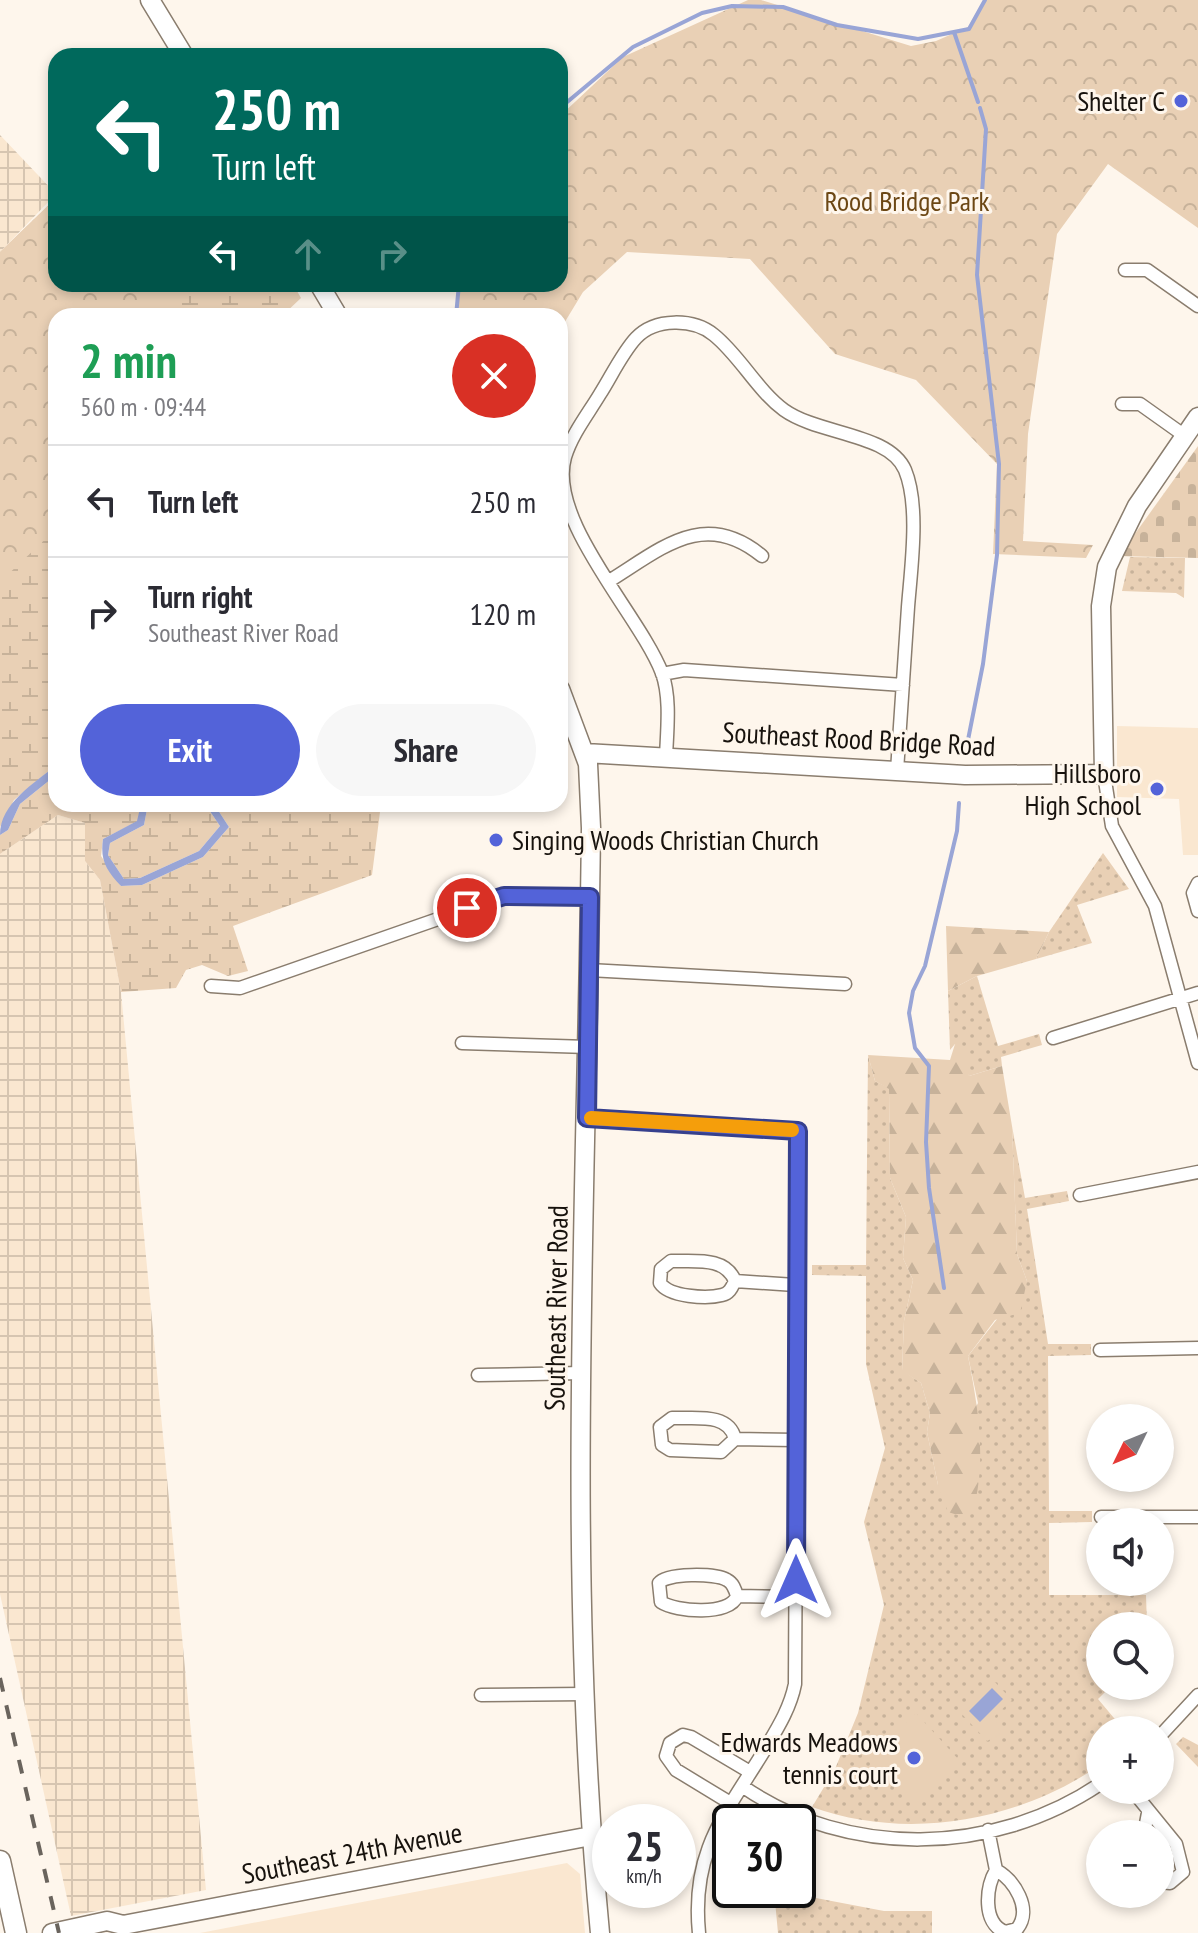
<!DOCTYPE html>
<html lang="en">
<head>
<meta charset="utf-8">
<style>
	:root { --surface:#fff; --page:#f7f7f7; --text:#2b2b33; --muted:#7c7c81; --line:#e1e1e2; --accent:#5363d9 }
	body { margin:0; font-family:"PT Sans Narrow",sans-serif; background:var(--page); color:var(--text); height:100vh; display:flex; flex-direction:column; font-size:30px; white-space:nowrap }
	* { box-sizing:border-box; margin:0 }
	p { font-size:26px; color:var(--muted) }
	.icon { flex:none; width:44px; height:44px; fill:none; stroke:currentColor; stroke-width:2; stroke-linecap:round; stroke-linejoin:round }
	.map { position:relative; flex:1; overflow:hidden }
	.side { position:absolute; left:48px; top:308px; width:520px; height:504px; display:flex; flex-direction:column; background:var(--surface); border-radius:24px; box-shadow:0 4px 12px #0003 }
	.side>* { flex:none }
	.top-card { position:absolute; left:48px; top:48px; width:520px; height:244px; border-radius:24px; box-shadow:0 4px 12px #0003; background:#00695c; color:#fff; overflow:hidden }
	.needle { width:52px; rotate:227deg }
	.buttons { position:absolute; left:1086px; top:1404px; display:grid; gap:16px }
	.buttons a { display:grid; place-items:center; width:88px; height:88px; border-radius:50%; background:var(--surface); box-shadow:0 4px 12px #0003; font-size:40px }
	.speed { position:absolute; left:592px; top:1804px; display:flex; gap:16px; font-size:40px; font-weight:700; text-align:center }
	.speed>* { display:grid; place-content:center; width:104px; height:104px; border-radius:50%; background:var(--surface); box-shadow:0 4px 12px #0003; line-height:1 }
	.speed small { font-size:20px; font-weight:400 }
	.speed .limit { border:4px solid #111; border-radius:12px; background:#fff; color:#111 }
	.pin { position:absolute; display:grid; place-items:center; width:68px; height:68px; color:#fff; margin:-34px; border:4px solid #fff; border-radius:50%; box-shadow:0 2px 8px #0007 }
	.me { position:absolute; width:88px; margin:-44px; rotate:0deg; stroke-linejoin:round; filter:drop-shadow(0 0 6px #0008) }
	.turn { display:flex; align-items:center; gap:28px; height:168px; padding:0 32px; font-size:36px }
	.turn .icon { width:104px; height:104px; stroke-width:2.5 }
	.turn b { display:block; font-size:56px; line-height:68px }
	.lanes { display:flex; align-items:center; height:76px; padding:0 32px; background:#0003; justify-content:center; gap:40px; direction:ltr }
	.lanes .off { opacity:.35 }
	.round { display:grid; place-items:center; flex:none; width:84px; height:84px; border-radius:42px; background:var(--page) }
	.summary { display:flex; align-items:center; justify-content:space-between; height:136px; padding:0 32px }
	h1 { font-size:48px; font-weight:700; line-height:60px; color:#1e9e55 }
	.button { display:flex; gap:16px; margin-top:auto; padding:16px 32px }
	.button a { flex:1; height:92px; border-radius:48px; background:var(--accent); color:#fff; font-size:32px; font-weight:700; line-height:92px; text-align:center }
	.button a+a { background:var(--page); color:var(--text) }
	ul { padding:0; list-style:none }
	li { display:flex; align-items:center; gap:24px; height:112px; padding:0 32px; border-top:2px solid var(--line) }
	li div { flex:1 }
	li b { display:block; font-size:30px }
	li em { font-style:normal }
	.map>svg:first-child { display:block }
	.built { fill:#fae7d0 }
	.industrial { fill:url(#industrial-grid) }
	.grass { fill:url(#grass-dots) }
	.forest { fill:url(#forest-firs) }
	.wetland { fill:url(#wetland-marsh) }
	.cemetery { fill:url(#cemetery-stones) }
	.park { fill:url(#park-crowns) }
	.garden { fill:#e9d0b5 }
	.water { fill:#99a5d6 }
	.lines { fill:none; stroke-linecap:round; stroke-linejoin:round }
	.stream { stroke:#99a5d6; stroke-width:4 }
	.street-casing { stroke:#8a7d6e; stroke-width:15 }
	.secondary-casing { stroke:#8a7d6e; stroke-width:21 }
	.primary-casing { stroke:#8a7d6e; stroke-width:23 }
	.street { stroke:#fff; stroke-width:12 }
	.secondary { stroke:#fff; stroke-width:18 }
	.primary { stroke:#fff; stroke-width:20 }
	.rail { stroke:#6a645d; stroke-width:4; stroke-dasharray:14 14; stroke-linecap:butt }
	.route-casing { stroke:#36408d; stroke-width:20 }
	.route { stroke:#5363d9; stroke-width:14 }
	.slow { stroke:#f59e0b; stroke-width:14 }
	.poi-dot { fill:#5363d9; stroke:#fef6ec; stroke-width:3 }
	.labels { text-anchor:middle; stroke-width:6; stroke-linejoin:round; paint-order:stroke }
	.poi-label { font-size:28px; fill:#17120d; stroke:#fef6ec; text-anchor:end }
	.park-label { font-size:28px; fill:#6c4714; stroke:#fef6ec }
	.street-label { font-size:28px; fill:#17120d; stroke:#fef6ec }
</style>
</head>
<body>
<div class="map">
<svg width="1198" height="1933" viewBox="0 0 1198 1933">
	<defs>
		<pattern id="industrial-grid" width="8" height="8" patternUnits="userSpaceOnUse" patternTransform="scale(2)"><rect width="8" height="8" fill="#fae7d0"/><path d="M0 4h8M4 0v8" fill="none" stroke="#d6c5b1"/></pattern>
		<pattern id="grass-dots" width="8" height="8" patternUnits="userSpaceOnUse" patternTransform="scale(2)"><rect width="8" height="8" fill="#e9d0b5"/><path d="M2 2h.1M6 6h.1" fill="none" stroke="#c7b29a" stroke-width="1.8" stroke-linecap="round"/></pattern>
		<pattern id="forest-firs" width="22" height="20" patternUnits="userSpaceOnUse" patternTransform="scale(2)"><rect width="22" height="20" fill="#e9d0b5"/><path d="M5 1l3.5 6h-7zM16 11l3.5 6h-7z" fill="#c7b29a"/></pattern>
		<pattern id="wetland-marsh" width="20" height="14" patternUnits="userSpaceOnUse" patternTransform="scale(2)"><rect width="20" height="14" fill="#e9d0b5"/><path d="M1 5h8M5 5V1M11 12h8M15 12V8" fill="none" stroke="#c7b29a"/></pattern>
		<pattern id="cemetery-stones" width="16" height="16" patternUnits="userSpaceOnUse" patternTransform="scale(2)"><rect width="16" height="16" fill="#e9d0b5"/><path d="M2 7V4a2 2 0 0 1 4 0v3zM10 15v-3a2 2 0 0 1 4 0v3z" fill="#c7b29a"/></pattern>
		<pattern id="park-crowns" width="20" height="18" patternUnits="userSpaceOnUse" patternTransform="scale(2)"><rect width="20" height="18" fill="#e9d0b5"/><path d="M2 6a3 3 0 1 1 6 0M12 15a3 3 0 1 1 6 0" fill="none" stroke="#c7b29a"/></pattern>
	</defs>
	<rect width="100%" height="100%" fill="#fef6ec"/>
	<path class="built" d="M 1117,726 L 1198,728 L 1198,855 L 1183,855 L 1179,799 L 1117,797 Z
		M 567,1863 L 580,1874 L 585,1933 L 200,1933 Z"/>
	<path class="industrial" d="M 0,135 L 56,194 L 0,252 Z
		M 58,815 L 85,823 L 85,861 L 100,880 L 121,992 L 206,1890 L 71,1916 L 0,1594 L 0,854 Z"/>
	<path class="grass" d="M 1130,557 L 1185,558 L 1184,598 L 1176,593 L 1122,591 Z
		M 1103,853 L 1129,889 L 1077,905 L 1092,943 L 1036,959 L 1049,932 Z
		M 977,976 L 998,1046 L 1039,1034 L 1042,1045 L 1001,1057 L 1002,1066 L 969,1076 L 955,1044 L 950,1050 L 948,991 Z
		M 868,1055 L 875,1081 L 889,1088 L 890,1178 L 906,1217 L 903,1258 L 913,1280 L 904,1321 L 902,1370 L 921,1383 L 930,1413 L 927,1432 L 938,1485 L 978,1403 L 968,1356 L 1027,1281 L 1017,1254 L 1012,1126 L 1025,1198 L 1067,1191 L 1069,1201 L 1027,1209 L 1048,1344 L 1091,1344 L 1091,1355 L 1048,1356 L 1049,1511 L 1092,1511 L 1092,1522 L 1049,1523 L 1049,1595 L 1146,1595 L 1147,1626 L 1100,1626 L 1100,1686 L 1111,1686 L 1098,1699 L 1124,1730 L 1100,1730 L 1100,1765 C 1017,1822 907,1841 812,1807 L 835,1769 L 858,1713 L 884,1605 L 864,1522 L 885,1448 L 866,1364 L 866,1276 L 812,1275 L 812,1265 L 866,1265 Z
		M 1183,1737 L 1198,1745 L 1198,1767 L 1176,1744 Z
		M 774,1890 L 884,1911 L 932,1911 L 932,1933 L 778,1933 Z"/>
	<path class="forest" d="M 946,926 L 1049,932 L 1036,959 L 977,976 L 948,991 Z
		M 955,1044 L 966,1049 L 969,1076 L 1002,1066 L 1012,1126 L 1017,1254 L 1027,1281 L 1020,1313 L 995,1320 L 968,1356 C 978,1406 987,1461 973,1511 L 961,1516 L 948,1512 L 938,1485 L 927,1432 L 930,1413 L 921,1383 L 902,1371 L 904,1321 L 913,1280 L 903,1258 L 906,1217 L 890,1178 L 889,1089 L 875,1081 L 868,1055 L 950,1060 Z"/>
	<path class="wetland" d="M 56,198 L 56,284 L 293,284 L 301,298 L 282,316 L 56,316 L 56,765 L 14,800 L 0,827 L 0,252 Z
		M 56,775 L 56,804 L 141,804 L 138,821 L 103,839 L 101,856 L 121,886 L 142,885 L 203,857 L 229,827 L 214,804 L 381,804 L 372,875 L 233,926 L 248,971 L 228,976 L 202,965 L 186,970 L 176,988 L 121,992 L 100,880 L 85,861 L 85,823 L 58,815 L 0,854 L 0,835 L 8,830 L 20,804 Z
		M 148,804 L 205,804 L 220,826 L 199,851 L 140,878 L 124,879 L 108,855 L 110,843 L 144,825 Z"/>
	<path class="cemetery" d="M 1198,446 L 1198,558 L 1119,556 Z"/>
	<path class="park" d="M 748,0 L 761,0 L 911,46 L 936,41 L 968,27 L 984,0 L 1198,0 L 1198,228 L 1108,164 L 1057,234 L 1028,434 L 1023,541 L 1093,545 L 1086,558 L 993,554 L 997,464 L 916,380 L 835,354 L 750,259 L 627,252 L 583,292 L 560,330 L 560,316 L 454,316 L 461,284 L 560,284 L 560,116 L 623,57 Z
		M 56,198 L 56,284 L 143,284 L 173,316 L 56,316 L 56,529 L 0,582 L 0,252 Z"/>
	<path class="garden" d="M 992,1679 L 1012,1700 L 995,1716 L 1000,1735 L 987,1741 L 959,1711 Z
		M 916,1713 L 959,1760 L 913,1803 L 869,1757 Z"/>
	<path class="water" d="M 56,765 L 56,775 L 20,804 L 8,830 L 0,835 C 0,803 34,784 56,765 Z
		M 141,804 L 148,804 L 144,825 L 110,843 L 108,855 L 124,879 L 140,878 L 199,851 L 220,826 L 205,804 L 214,804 L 229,827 L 203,857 L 142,885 L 121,886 C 106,870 100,860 103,839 L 137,821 Z
		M 992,1688 L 1003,1699 L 980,1722 L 969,1711 Z"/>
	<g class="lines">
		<path class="stream" d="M 954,32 L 978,102
			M 560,108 L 633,47 L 702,13 L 732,6 L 783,7 L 837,25 L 918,39 L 969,29 L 985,0
			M 456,316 L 459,284
			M 966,750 L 983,664 L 997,555 L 999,464 L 977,275 L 986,129 L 980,108
			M 944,1288 L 929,1188 L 926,1142 L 929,1066 L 915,1048 L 909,1013 L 913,991 L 925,966 L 957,831 L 959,803"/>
		<defs>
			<path id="street" d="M 1125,270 L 1147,270 L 1198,306
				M 1122,404 L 1140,404 L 1185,436
				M 609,581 C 661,549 704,508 762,556
				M 662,674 L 684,670 L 903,685
				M 666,757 C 667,731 671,698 662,673 C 639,614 547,520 565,457 C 572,434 588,414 600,394 C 611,377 622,353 636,338 C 655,318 693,318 714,335 C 740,356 757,390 784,410 C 819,435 889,433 905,470 C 920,506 911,568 908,607 C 904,662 901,716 897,770
				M 1104,774 L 1112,826 L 1155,906 L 1198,1063
				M 1198,883 L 1193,893 L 1198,911
				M 589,970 L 845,984
				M 211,986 L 240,988 L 504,896 L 590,897
				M 1053,1038 L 1198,993
				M 462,1043 L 588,1047
				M 587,1118 L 798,1131 L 795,1684 C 790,1709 777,1729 764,1751 C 724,1816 691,1852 699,1933
				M 1080,1195 L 1198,1172
				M 735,1281 C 732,1287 730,1293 722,1295 C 707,1299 669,1297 660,1283 L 661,1269 L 671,1261 C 694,1262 725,1256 735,1281 L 795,1285
				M 1100,1350 L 1198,1348
				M 478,1375 L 582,1373
				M 735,1439 L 721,1452 L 670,1450 L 662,1445 L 660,1427 L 672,1418 C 694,1419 729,1412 735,1439 L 796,1440
				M 1101,1517 L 1198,1517
				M 737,1596 C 730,1616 676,1612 661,1602 L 659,1583 C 666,1573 715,1573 727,1580 C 733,1583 735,1589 737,1596 L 795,1597
				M 481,1695 L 585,1694
				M 1160,1736 L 1198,1695
				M 742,1786 C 848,1859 993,1856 1100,1784
				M 1132,1790 L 1176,1844 L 1183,1872 L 1170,1883 L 1160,1882
				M 732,1804 L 676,1770 L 666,1756 L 670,1743 L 683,1735 L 691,1737 L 750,1772
				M 988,1830 L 996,1870 C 1014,1880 1033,1909 1017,1929 L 1005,1932 C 982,1923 986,1887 996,1870
				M 1144,1834 L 1148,1813"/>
			<path id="secondary" d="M 150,0 L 184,56
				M 319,284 L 338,316
				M 560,689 L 588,764 L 591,828 C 587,1196 565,1567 600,1933
				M 585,753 L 965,775 L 1104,774 L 1101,606 L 1107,567 L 1137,506 L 1198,417
				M 52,1933 L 107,1921 L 123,1925 L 591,1836"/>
			<path id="primary" d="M 0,1861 L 16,1933"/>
		</defs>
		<use href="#street" class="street-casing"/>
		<use href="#secondary" class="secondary-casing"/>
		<use href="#primary" class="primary-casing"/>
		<use href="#street" class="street"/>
		<use href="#secondary" class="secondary"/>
		<use href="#primary" class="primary"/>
		<path class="rail" d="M 0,1678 L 59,1933"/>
	</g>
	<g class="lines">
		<defs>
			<path id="route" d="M 467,908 L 504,896 L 590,897 L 587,1118 L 798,1131 L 796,1580"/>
		</defs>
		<use href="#route" class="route-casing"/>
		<use href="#route" class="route"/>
		<path class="slow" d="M 591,1118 L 792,1130"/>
	</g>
	<g class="poi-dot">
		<circle cx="1181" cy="101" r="8"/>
		<circle cx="1157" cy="789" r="8"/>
		<circle cx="496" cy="840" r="8"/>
		<circle cx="914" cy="1758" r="8"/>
	</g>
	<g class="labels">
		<g class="poi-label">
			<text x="1165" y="111">Shelter C</text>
			<text x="1141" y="783">Hillsboro<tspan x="1141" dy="32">High School</tspan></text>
			<text x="512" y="850" text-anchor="start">Singing Woods Christian Church</text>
			<text x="898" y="1752">Edwards Meadows<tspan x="898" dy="32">tennis court</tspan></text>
		</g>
		<g class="park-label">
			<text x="907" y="211">Rood Bridge Park</text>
		</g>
		<g class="street-label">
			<text transform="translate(859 739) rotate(3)" y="10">Southeast Rood Bridge Road</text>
			<text transform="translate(556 1308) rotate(-89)" y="10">Southeast River Road</text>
			<text transform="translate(352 1853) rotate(-11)" y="10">Southeast 24th Avenue</text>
		</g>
	</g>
</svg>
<div class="buttons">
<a><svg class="needle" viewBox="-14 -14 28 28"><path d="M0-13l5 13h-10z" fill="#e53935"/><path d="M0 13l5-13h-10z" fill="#7c7c81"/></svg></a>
<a><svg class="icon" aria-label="sound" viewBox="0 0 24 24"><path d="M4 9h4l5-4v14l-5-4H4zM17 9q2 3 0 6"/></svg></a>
<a><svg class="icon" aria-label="search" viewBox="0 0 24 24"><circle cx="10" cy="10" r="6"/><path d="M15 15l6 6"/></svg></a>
<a>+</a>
<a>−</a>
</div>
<div class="speed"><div>25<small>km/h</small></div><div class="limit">30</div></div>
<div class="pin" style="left:467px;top:908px;background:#d93025"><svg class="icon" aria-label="arrive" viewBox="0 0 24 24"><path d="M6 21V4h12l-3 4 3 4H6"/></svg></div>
<svg class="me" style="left:796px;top:1580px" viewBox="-20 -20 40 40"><path d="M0-17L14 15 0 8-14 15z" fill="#5363d9" stroke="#fff" stroke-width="4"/></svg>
<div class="top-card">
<div class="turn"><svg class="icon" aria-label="left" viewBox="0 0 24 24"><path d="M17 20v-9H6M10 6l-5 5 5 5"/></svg><div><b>250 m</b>Turn left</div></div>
<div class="lanes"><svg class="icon" aria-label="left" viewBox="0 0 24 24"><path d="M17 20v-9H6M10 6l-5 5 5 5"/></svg><svg class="icon off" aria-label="ahead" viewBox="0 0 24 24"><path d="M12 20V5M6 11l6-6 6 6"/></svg><svg class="icon off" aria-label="right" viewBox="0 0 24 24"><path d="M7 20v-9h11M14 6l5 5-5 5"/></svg></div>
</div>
<section class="side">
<div class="summary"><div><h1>2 min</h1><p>560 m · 09:44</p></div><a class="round" style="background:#d93025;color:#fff"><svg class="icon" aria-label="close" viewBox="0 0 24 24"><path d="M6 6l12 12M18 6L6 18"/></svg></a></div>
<ul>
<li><svg class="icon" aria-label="left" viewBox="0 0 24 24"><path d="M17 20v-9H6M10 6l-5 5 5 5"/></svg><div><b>Turn left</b></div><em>250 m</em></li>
<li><svg class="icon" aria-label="right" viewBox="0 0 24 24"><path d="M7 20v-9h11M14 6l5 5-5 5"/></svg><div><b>Turn right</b><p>Southeast River Road</p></div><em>120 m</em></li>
</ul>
<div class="button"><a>Exit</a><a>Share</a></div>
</section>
</div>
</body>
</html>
